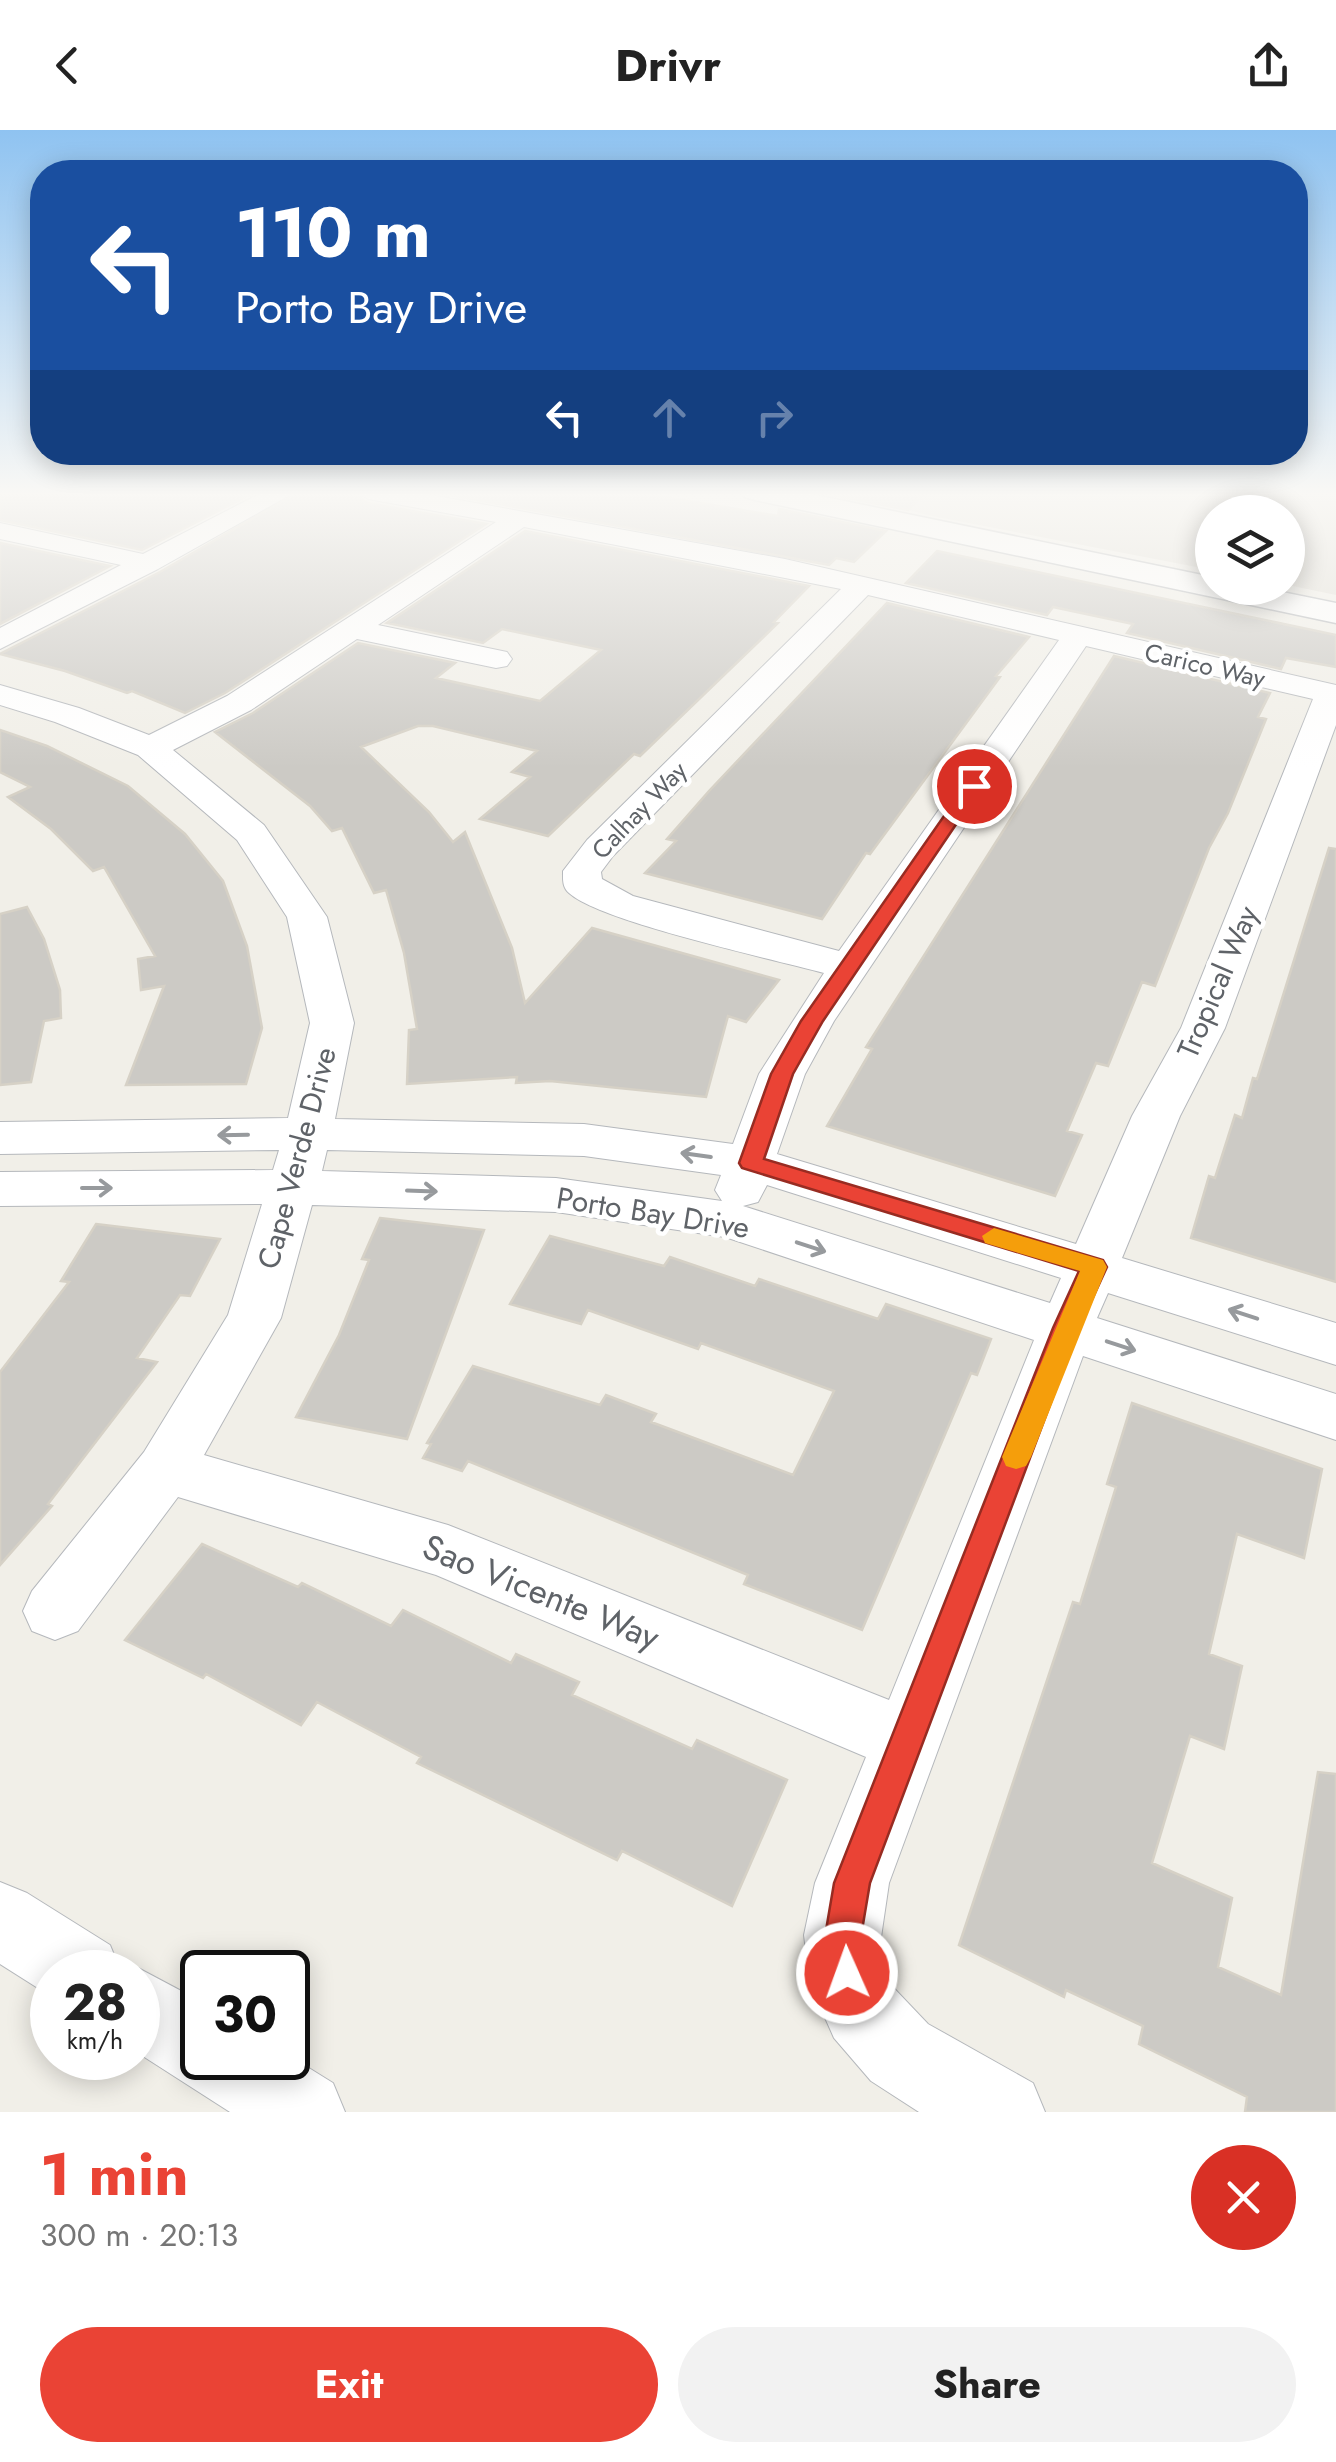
<!DOCTYPE html>
<html lang="en">
<head>
<meta charset="utf-8">
<style>
	:root { --surface:#fff; --page:#f2f2f2; --text:#222; --muted:#767676; --accent:#ea4335 }
	body { margin:0; font-family:Jost,sans-serif; background:var(--page); color:var(--text); height:100vh; display:flex; flex-direction:column; font-size:38px; white-space:nowrap }
	* { box-sizing:border-box; margin:0 }
	p { font-size:32px; color:var(--muted) }
	.icon { flex:none; width:55px; height:55px; fill:none; stroke:currentColor; stroke-width:2; stroke-linecap:round; stroke-linejoin:round }
	.map { position:relative; height:1982px; overflow:hidden }
	.sheet { display:flex; flex-direction:column; background:var(--surface); flex:1 }
	.sheet>* { flex:none }
	.hud { position:absolute; left:30px; top:30px; width:1278px; height:305px; border-radius:40px; box-shadow:0 5px 25px #0003; background:#1a4fa0; color:#fff; overflow:hidden }
	.controls { position:absolute; left:1195px; top:365px; display:grid; gap:20px }
	.controls a { display:grid; place-items:center; width:110px; height:110px; border-radius:50%; background:var(--surface); box-shadow:0 5px 25px #0003; font-size:50px }
	.speed { position:absolute; left:30px; top:1820px; display:flex; gap:20px; font-size:50px; font-weight:700; text-align:center }
	.speed>* { display:grid; place-content:center; width:130px; height:130px; border-radius:50%; background:var(--surface); box-shadow:0 5px 25px #0003; line-height:1 }
	.speed small { font-size:25px; font-weight:400 }
	.speed .limit { border:5px solid #111; border-radius:15px; background:#fff; color:#111 }
	.pin { position:absolute; display:grid; place-items:center; width:85px; height:85px; color:#fff; margin:-42px; border:5px solid #fff; border-radius:50%; box-shadow:0 2px 10px #0007 }
	.me { position:absolute; width:110px; margin:-55px; rotate:358deg; stroke-linejoin:round; filter:drop-shadow(0 0 8px #0008) }
	.turn { display:flex; align-items:center; gap:35px; height:210px; padding:0 40px; font-size:45px }
	.turn .icon { width:130px; height:130px; stroke-width:2.5 }
	.turn b { display:block; font-size:70px; line-height:85px }
	.lanes { display:flex; align-items:center; height:95px; padding:0 40px; background:#0003; justify-content:center; gap:50px; direction:ltr }
	.lanes .off { opacity:.35 }
	.round { display:grid; place-items:center; flex:none; width:105px; height:105px; border-radius:52px; background:var(--page) }
	.summary { display:flex; align-items:center; justify-content:space-between; height:170px; padding:0 40px }
	h1 { font-size:60px; font-weight:700; line-height:75px; color:var(--accent) }
	.button { display:flex; gap:20px; margin-top:auto; padding:20px 40px }
	.button a { flex:1; height:115px; border-radius:60px; background:var(--accent); color:#fff; font-size:40px; font-weight:700; line-height:115px; text-align:center }
	.button a+a { background:var(--page); color:var(--text) }
	header { display:flex; justify-content:space-between; align-items:center; height:130px; padding:0 40px; background:var(--surface); font-size:45px; font-weight:700 }
	.map>svg:first-child { display:block }
	.education { fill:#e1ded6 }
	.building { fill:#cccac5; stroke:#d6d1c6; stroke-width:2.5 }
	.lines { fill:none; stroke-linecap:round; stroke-linejoin:round }
	.minor-casing { stroke:#b5b8bc; stroke-width:2 }
	.tertiary-casing { stroke:#b5b8bc; stroke-width:3 }
	.minor { fill:#fff; fill-rule:evenodd }
	.tertiary { fill:#fff; fill-rule:evenodd }
	.oneway { stroke:#979a9d }
	.route { fill:#ea4335; stroke:#982c22; stroke-width:2.5 }
	.slow { fill:#f59e0b }
	.labels { text-anchor:middle; stroke-width:9; stroke-linejoin:round; paint-order:stroke }
	.far-street-label { font-size:25px; fill:#5f6368; stroke:#fff }
	.street-label { font-size:30px; fill:#5f6368; stroke:#fff }
	.near-street-label { font-size:35px; fill:#5f6368; stroke:#fff }
</style>
</head>
<body>
<header><svg class="icon" aria-label="back" viewBox="0 0 24 24"><path d="M15 5l-7 7 7 7"/></svg>Drivr<svg class="icon" aria-label="share" viewBox="0 0 24 24"><path d="M12 15V3M7 8l5-5 5 5M5 13v7h14v-7"/></svg></header>
<div class="map">
<svg width="1336" height="1982" viewBox="0 0 1336 1982">
	<rect width="100%" height="100%" fill="#f1efe8"/>
	<path class="education" d="M 831,361 L 1336,361 L 1336,465 L 1288,455 L 1288,382 L 1212,382 L 1212,440 L 932,386 Z"/>
	<path class="building" d="M 0,361 L 257,361 L 142,420 L 0,390 Z
		M 300,361 L 352,361 L 367,373 L 486,394 L 225,563 L 185,583 L 132,561 L 127,563 L 65,541 L 0,524 L 160,442 Z
		M 429,361 L 629,361 L 778,386 L 779,379 L 886,401 L 854,432 L 836,428 L 829,435 Z
		M 813,361 L 928,361 L 908,380 Z
		M 525,401 L 809,456 L 774,492 L 778,493 L 640,626 L 634,624 L 548,706 L 480,689 L 530,647 L 512,642 L 537,621 L 433,596 L 418,596 L 361,617 L 429,682 L 453,712 L 465,702 L 512,818 L 525,873 L 592,798 L 779,850 L 746,892 L 728,886 L 706,967 L 550,951 L 516,953 L 517,947 L 407,954 L 409,900 L 417,899 L 404,823 L 386,760 L 374,763 L 342,698 L 332,701 L 310,676 L 215,602 L 253,583 L 358,513 L 455,533 L 436,548 L 540,571 L 601,520 L 502,499 L 483,513 L 387,493 Z
		M 0,413 L 110,436 L 0,494 Z
		M 937,421 L 1336,505 L 1336,537 L 1286,528 L 1281,539 L 1127,503 L 1133,494 L 1053,477 L 1047,485 L 906,453 Z
		M 887,473 L 1029,507 L 996,546 L 1000,547 L 870,724 L 866,723 L 822,789 L 645,743 L 676,711 L 667,709 L 709,661 Z
		M 1114,526 L 1270,563 L 1258,587 L 1266,589 L 1228,683 L 1209,718 L 1155,856 L 1142,852 L 1108,936 L 1096,933 L 1067,1001 L 1082,1005 L 1055,1066 L 827,996 L 872,919 L 866,917 Z
		M 0,600 L 47,616 L 128,656 L 185,704 L 223,751 L 247,816 L 262,898 L 246,954 L 126,955 L 164,856 L 141,860 L 138,829 L 155,826 L 104,737 L 93,741 L 51,699 L 8,667 L 30,657 L 0,642 Z
		M 1329,718 L 1336,719 L 1336,1152 L 1191,1108 L 1209,1046 L 1215,1048 L 1235,985 L 1242,988 L 1253,948 L 1257,949 Z
		M 27,777 L 44,809 L 60,860 L 61,888 L 44,891 L 31,952 L 0,955 L 0,784 Z
		M 380,1088 L 484,1100 L 407,1309 L 296,1287 L 339,1205 L 369,1130 L 362,1129 Z
		M 96,1094 L 220,1109 L 190,1166 L 180,1165 L 137,1228 L 157,1232 L 48,1374 L 52,1376 L 0,1435 L 0,1242 L 69,1152 L 61,1151 Z
		M 550,1106 L 664,1136 L 670,1127 L 755,1156 L 759,1149 L 878,1189 L 886,1174 L 991,1209 L 977,1245 L 971,1243 L 862,1500 L 744,1454 L 748,1445 L 468,1331 L 462,1341 L 423,1328 L 431,1314 L 427,1313 L 473,1236 L 600,1275 L 606,1265 L 656,1284 L 651,1292 L 793,1345 L 834,1261 L 701,1213 L 698,1219 L 588,1180 L 581,1194 L 510,1174 Z
		M 1132,1273 L 1322,1339 L 1304,1428 L 1237,1404 L 1209,1524 L 1242,1536 L 1224,1619 L 1190,1606 L 1152,1733 L 1232,1768 L 1218,1837 L 1281,1865 L 1318,1642 L 1336,1644 L 1336,1982 L 1245,1982 L 1247,1967 L 1139,1914 L 1143,1896 L 1066,1860 L 1064,1867 L 959,1815 L 1073,1472 L 1080,1474 L 1116,1357 L 1107,1354 Z
		M 202,1414 L 298,1457 L 302,1453 L 391,1496 L 403,1480 L 511,1533 L 516,1524 L 579,1552 L 572,1565 L 692,1619 L 697,1610 L 787,1650 L 732,1776 L 622,1721 L 617,1730 L 417,1633 L 421,1627 L 317,1572 L 301,1595 L 206,1544 L 203,1548 L 125,1510 Z"/>
	<g class="lines">
		<defs>
			<path id="minor" d="M 265,361 L 297,361 L 158,439 L 0,519 L 0,498 L 121,435 L 0,409 L 0,393 L 143,424 Z
				M 355,361 L 409,361 L 785,429 L 1336,555 L 1336,595 L 1225,898 L 1180,986 L 1122,1128 L 1336,1193 L 1336,1235 L 1108,1163 L 1097,1188 L 1336,1264 L 1336,1310 L 1083,1226 L 889,1753 L 880,1814 L 889,1853 L 928,1894 L 1033,1953 L 1045,1982 L 919,1982 L 871,1951 L 834,1908 L 810,1854 L 804,1805 L 815,1753 L 866,1627 L 436,1445 L 178,1367 L 78,1501 L 55,1510 L 32,1501 L 23,1481 L 32,1461 L 144,1322 L 228,1185 L 262,1074 L 0,1076 L 0,1042 L 273,1040 L 279,1020 L 0,1024 L 0,992 L 288,988 L 310,893 L 287,787 L 237,710 L 138,625 L 55,592 L 0,575 L 0,555 L 79,578 L 149,605 L 227,566 L 496,392 L 368,369 ZM 524,397 L 841,459 L 587,710 L 563,741 C 563,749 562,757 569,763 C 601,792 773,829 824,843 L 759,944 L 733,1014 L 584,994 L 335,989 L 354,893 L 327,787 L 264,695 L 173,620 L 251,580 L 357,509 L 496,538 L 507,536 L 512,529 L 507,522 L 378,495 ZM 868,465 L 1059,510 L 839,821 L 633,766 L 602,749 L 601,742 L 613,726 ZM 1086,516 L 1313,569 L 1181,898 L 1132,986 L 1076,1114 L 777,1024 L 805,944 L 834,891 ZM 327,1020 L 584,1026 L 721,1045 L 715,1060 L 722,1071 L 556,1048 L 322,1041 ZM 767,1055 L 1061,1148 L 1050,1173 L 743,1076 L 758,1072 ZM 312,1075 L 556,1082 L 725,1107 L 1034,1210 L 889,1570 L 448,1395 L 204,1325 L 281,1188 Z
				M 0,1752 L 27,1763 L 110,1815 L 121,1842 L 52,1842 L 52,1867 L 0,1834 Z
				M 138,1838 L 202,1872 L 202,1928 L 288,1925 L 333,1953 L 345,1982 L 230,1982 L 138,1923 L 138,1842 L 126,1842 Z"/>
			<path id="tertiary" d="M 740,361 L 796,361 L 1212,447 L 1212,458 L 1263,458 L 1336,473 L 1336,493 L 755,370 L 745,367 Z"/>
		</defs>
		<use href="#minor" class="minor-casing"/>
		<use href="#tertiary" class="tertiary-casing"/>
		<use href="#minor" class="minor"/>
		<use href="#tertiary" class="tertiary"/>
	</g>
	<defs><path id="oneway-shaft" d="M-6 0H5M1.5-3L5.5 0L1.5 3" fill="none" stroke-width="1.6" stroke-linecap="round" stroke-linejoin="round" transform="scale(2.5)"/></defs>
	<g class="oneway">
		<use href="#oneway-shaft" transform="translate(233 1005) rotate(179)"/>
		<use href="#oneway-shaft" transform="translate(696 1025) rotate(-172)"/>
		<use href="#oneway-shaft" transform="translate(97 1058)"/>
		<use href="#oneway-shaft" transform="translate(422 1061) rotate(2)"/>
		<use href="#oneway-shaft" transform="translate(811 1117) rotate(18)"/>
		<use href="#oneway-shaft" transform="translate(1243 1184) rotate(-162)"/>
		<use href="#oneway-shaft" transform="translate(1121 1216) rotate(18)"/>
	</g>
	<linearGradient id="sky" x2="0" y2="1"><stop stop-color="#8fc3f1"/><stop offset="0.57" stop-color="#f9f8f5"/><stop offset="1" stop-color="#f9f8f5" stop-opacity="0"/></linearGradient>
	<rect width="1336" height="638" fill="url(#sky)"/>
	<path class="route" d="M 974,651 L 982,656 L 823,891 L 793,944 L 764,1029 L 1103,1130 L 1107,1137 L 1079,1198 L 870,1753 L 859,1818 L 865,1843 L 860,1856 L 847,1862 L 834,1856 L 823,1818 L 834,1753 L 1053,1198 L 1079,1141 L 742,1038 L 739,1033 L 771,944 L 801,891 L 967,653 Z"/>
	<path class="slow" d="M 994,1098 L 1103,1130 L 1107,1137 L 1031,1327 L 1026,1336 L 1016,1339 L 1006,1336 L 1002,1327 L 1080,1141 L 985,1113 L 982,1106 Z"/>
	<g class="labels">
		<g class="far-street-label">
			<text transform="translate(1205 535) rotate(13)" y="9">Carico Way</text>
			<text transform="translate(639 680) rotate(-46)" y="9">Calhay Way</text>
		</g>
		<g class="street-label">
			<text transform="translate(1218 852) rotate(-67)" y="10">Tropical Way</text>
			<text transform="translate(297 1028) rotate(-75)" y="10">Cape Verde Drive</text>
			<text transform="translate(653 1083) rotate(9)" y="10">Porto Bay Drive</text>
		</g>
		<g class="near-street-label">
			<text transform="translate(541 1462) rotate(22)" y="12">Sao Vicente Way</text>
		</g>
	</g>
</svg>
<div class="controls">
<a><svg class="icon" aria-label="layers" viewBox="0 0 24 24"><path d="M12 4l9 5-9 5-9-5zM3 14l9 5 9-5"/></svg></a>
</div>
<div class="speed"><div>28<small>km/h</small></div><div class="limit">30</div></div>
<div class="pin" style="left:974px;top:656px;background:#d93025"><svg class="icon" aria-label="arrive" viewBox="0 0 24 24"><path d="M6 21V4h12l-3 4 3 4H6"/></svg></div>
<svg class="me" style="left:847px;top:1843px" viewBox="-20 -20 40 40"><circle r="17" fill="#ea4335" stroke="#fff" stroke-width="3"/><path d="M0-11L8 9 0 5-8 9z" fill="#fff"/></svg>
<div class="hud">
<div class="turn"><svg class="icon" aria-label="left" viewBox="0 0 24 24"><path d="M17 20v-9H6M10 6l-5 5 5 5"/></svg><div><b>110 m</b>Porto Bay Drive</div></div>
<div class="lanes"><svg class="icon" aria-label="left" viewBox="0 0 24 24"><path d="M17 20v-9H6M10 6l-5 5 5 5"/></svg><svg class="icon off" aria-label="ahead" viewBox="0 0 24 24"><path d="M12 20V5M6 11l6-6 6 6"/></svg><svg class="icon off" aria-label="right" viewBox="0 0 24 24"><path d="M7 20v-9h11M14 6l5 5-5 5"/></svg></div>
</div>
</div>
<section class="sheet">
<div class="summary"><div><h1>1 min</h1><p>300 m · 20:13</p></div><a class="round" style="background:#d93025;color:#fff"><svg class="icon" aria-label="close" viewBox="0 0 24 24"><path d="M6 6l12 12M18 6L6 18"/></svg></a></div>
<div class="button"><a>Exit</a><a>Share</a></div>
</section>
</body>
</html>
